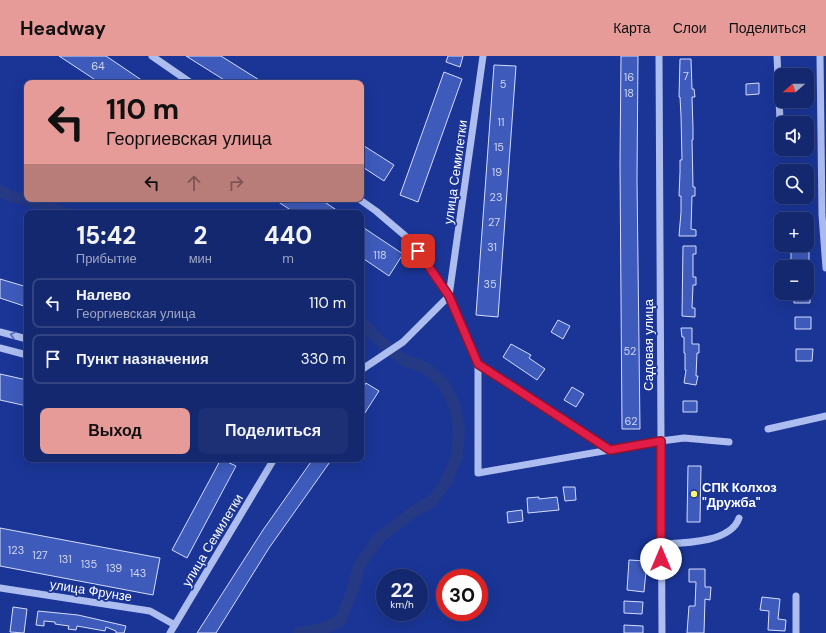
<!DOCTYPE html>
<html lang="ru">
<head>
<meta charset="utf-8">
<style>
	:root { --surface:#142870; --page:#1d3075; --text:#f1f3f6; --muted:#9da6c3; --line:#334483; --accent:#e69b98 }
	body { margin:0; font-family:"DM Sans",sans-serif; background:var(--page); color:var(--text); height:100vh; display:flex; flex-direction:column; font-size:15px; white-space:nowrap }
	* { box-sizing:border-box; margin:0 }
	p { font-size:13px; color:var(--muted) }
	.icon { flex:none; width:22px; height:22px; fill:none; stroke:currentColor; stroke-width:2; stroke-linecap:round; stroke-linejoin:round }
	.map { position:relative; flex:1; overflow:hidden }
	.details { position:absolute; left:24px; top:154px; width:340px; height:252px; display:flex; flex-direction:column; background:var(--surface); border-radius:8px; box-shadow:0 4px 16px #0002,0 0 0 1px var(--line) }
	.details>* { flex:none }
	.banner { position:absolute; left:24px; top:24px; width:340px; height:122px; border-radius:8px; box-shadow:0 4px 16px #0002,0 0 0 1px var(--line); background:#e69b98; color:#111; overflow:hidden }
	.needle { width:26px; rotate:250deg }
	.buttons { position:absolute; left:774px; top:12px; display:grid; gap:8px }
	.buttons a { display:grid; place-items:center; width:40px; height:40px; border-radius:8px; background:var(--surface); box-shadow:0 4px 16px #0002,0 0 0 1px var(--line); font-size:20px }
	.speed { position:absolute; left:376px; top:513px; display:flex; gap:8px; font-size:20px; font-weight:700; text-align:center }
	.speed>* { display:grid; place-content:center; width:52px; height:52px; border-radius:50%; background:var(--surface); box-shadow:0 4px 16px #0002,0 0 0 1px var(--line); line-height:1 }
	.speed small { font-size:10px; font-weight:400 }
	.speed .limit { border:6px solid #d22; background:#fff; color:#111 }
	.pin { position:absolute; display:grid; place-items:center; width:34px; height:34px; color:#fff; margin:-17px; border-radius:8px; box-shadow:0 2px 6px #0006 }
	.me { position:absolute; width:44px; margin:-22px; rotate:0deg; stroke-linejoin:round; filter:drop-shadow(0 0 3px #0008) }
	.turn { display:flex; align-items:center; gap:14px; height:84px; padding:0 16px; font-size:18px }
	.turn .icon { width:52px; height:52px; stroke-width:2.5 }
	.turn b { display:block; font-size:28px; line-height:34px }
	.lanes { display:flex; align-items:center; height:38px; padding:0 16px; background:#0003; justify-content:center; gap:20px; direction:ltr }
	.lanes .off { opacity:.35 }
	.eta { display:flex; justify-content:space-evenly; align-items:center; height:68px; text-align:center }
	.eta b { font-size:24px; font-weight:800; line-height:28px }
	.action { display:flex; gap:8px; margin-top:auto; padding:8px 16px }
	.action a { flex:1; height:46px; border-radius:8px; background:var(--accent); color:#111; font-size:16px; font-weight:800; line-height:46px; text-align:center }
	.action a+a { background:var(--page); color:var(--text) }
	ul { padding:0; list-style:none }
	li { display:flex; align-items:center; gap:12px; height:50px; margin:0 8px 6px; padding:0 8px; border:2px solid var(--line); border-radius:8px }
	li div { flex:1 }
	li b { display:block; font-size:15px }
	li em { font-style:normal }
	header { display:flex; align-items:center; gap:24px; box-sizing:border-box; height:56px; padding:0 20px; background:var(--accent); color:#111 }
	header strong { font-size:19px }
	nav { display:flex; gap:22px; margin-inline-start:auto; font-size:14px }
	.map>svg:first-child { display:block }
	.lines { fill:none; stroke-linecap:round; stroke-linejoin:round }
	.river { stroke:#253984; stroke-width:12 }
	.building { fill:#3e5bbc; stroke:#d4ddfb }
	.minor { stroke:#adbdf0; stroke-width:7 }
	.oneway { stroke:#556bba }
	.route-casing { stroke:#92132f; stroke-width:10 }
	.route { stroke:#e11d48; stroke-width:7 }
	.poi-dot { fill:#fff46c; stroke:#1a3596; stroke-width:1.5 }
	.labels { text-anchor:middle; stroke-width:3.5; stroke-linejoin:round; paint-order:stroke }
	.number-label { font-size:11px; fill:#cfd6ee }
	.street-label { font-size:13px; fill:#fff; stroke:#1a3596 }
	.poi-label { font-size:13px; font-weight:bold; fill:#fff; stroke:#1a3596; text-anchor:start }
</style>
</head>
<body>
<header>
<strong>Headway</strong>
<nav><a>Карта</a><a>Слои</a><a>Поделиться</a></nav>
</header>
<div class="map">
<svg width="826" height="577" viewBox="0 0 826 577">
	<rect width="100%" height="100%" fill="#1a3596"/>
	<g class="lines">
		<path class="river" d="M 0,135 L 11,140 L 30,144 L 64,157
			M 299,577 L 325,572 L 340,565 L 352,536 L 359,510 L 379,482 L 413,456 L 432,445 L 446,426 L 457,400 L 459,374 L 455,350 L 443,327 L 426,312 L 403,304 L 379,284 L 361,266"/>
	</g>
	<path class="building" d="M 59,0 L 106,0 L 146,27 L 100,27 Z
		M 186,0 L 221,0 L 264,27 L 229,27 Z
		M 448,0 L 463,0 L 460,11 L 446,6 Z
		M 621,0 L 638,0 L 637,123 L 640,373 L 622,373 L 620,108 Z
		M 680,3 L 691,3 L 692,33 L 694,33 L 695,41 L 692,41 L 693,72 L 693,84 L 692,84 L 693,131 L 695,131 L 695,140 L 692,140 L 691,173 L 696,174 L 696,180 L 679,180 L 681,156 L 681,140 L 679,140 L 680,116 L 680,104 L 682,104 L 681,60 L 680,41 L 679,41 Z
		M 494,9 L 516,10 L 498,261 L 476,259 Z
		M 444,16 L 462,23 L 418,146 L 400,139 Z
		M 759,27 L 759,38 L 746,39 L 746,28 Z
		M 361,88 L 394,109 L 384,125 L 361,110 Z
		M 274,143 L 320,143 L 341,157 L 295,157 Z
		M 361,170 L 403,198 L 389,220 L 361,201 Z
		M 791,189 L 809,189 L 809,207 L 791,207 Z
		M 683,190 L 696,190 L 696,198 L 693,198 L 693,221 L 696,221 L 696,229 L 693,229 L 692,252 L 695,252 L 695,261 L 682,260 Z
		M 0,223 L 27,231 L 27,251 L 0,242 Z
		M 794,237 L 810,237 L 810,247 L 794,247 Z
		M 795,261 L 811,261 L 811,273 L 795,273 Z
		M 558,264 L 570,270 L 563,283 L 551,276 Z
		M 681,272 L 692,272 L 692,288 L 699,288 L 699,297 L 697,297 L 696,320 L 698,320 L 696,329 L 684,327 L 686,314 L 685,314 L 685,297 L 684,297 L 684,281 L 682,281 Z
		M 511,288 L 531,299 L 529,302 L 545,313 L 537,324 L 503,301 Z
		M 796,293 L 813,293 L 812,305 L 796,305 Z
		M 0,318 L 27,324 L 27,350 L 0,344 Z
		M 366,327 L 379,335 L 361,363 L 361,335 Z
		M 572,331 L 584,338 L 576,351 L 564,344 Z
		M 683,345 L 697,345 L 697,356 L 683,356 Z
		M 221,403 L 236,410 L 187,502 L 172,494 Z
		M 313,403 L 332,403 L 269,492 L 216,577 L 197,577 L 263,474 Z
		M 688,410 L 701,410 L 700,466 L 687,466 Z
		M 563,431 L 575,431 L 576,444 L 565,445 Z
		M 539,441 L 539,443 L 557,441 L 559,454 L 528,457 L 527,442 Z
		M 522,454 L 523,465 L 508,467 L 507,456 Z
		M 0,472 L 160,502 L 153,539 L 0,510 Z
		M 629,504 L 647,505 L 644,536 L 627,534 Z
		M 689,513 L 705,513 L 705,531 L 711,531 L 710,544 L 705,543 L 704,577 L 687,577 L 689,550 L 695,550 L 696,526 L 689,526 Z
		M 762,541 L 780,543 L 778,563 L 786,564 L 785,575 L 768,574 L 769,555 L 760,554 Z
		M 624,545 L 643,546 L 642,558 L 624,557 Z
		M 13,551 L 27,553 L 24,577 L 10,576 Z
		M 38,555 L 78,559 L 126,570 L 124,577 L 116,577 L 116,575 L 106,571 L 105,575 L 77,570 L 76,574 L 68,573 L 69,570 L 55,568 L 55,566 L 44,565 L 44,570 L 36,569 Z
		M 624,569 L 643,570 L 643,577 L 624,577 Z"/>
	<g class="lines">
		<path class="minor" d="M 152,0 L 191,27
			M 659,0 L 662,577
			M 777,0 L 781,86
			M 820,0 L 822,159 L 826,212
			M 359,143 L 376,155 L 410,184 L 449,240 L 478,308 L 610,395
			M 0,276 L 27,283
			M 0,292 L 27,299
			M 478,308 L 478,417 L 661,385 L 684,382 L 729,386
			M 361,314 L 403,286 L 449,240 L 483,0
			M 768,373 L 826,360
			M 661,488 C 683,487 731,487 739,462
			M 0,532 L 150,555 L 175,569
			M 170,577 L 274,403
			M 796,577 L 796,540"/>
	</g>
	<defs><path id="oneway-chevron" d="M-2-3.5L2.5 0L-2 3.5" fill="none" stroke-width="1.6" stroke-linecap="round" stroke-linejoin="round"/></defs>
	<use class="oneway" href="#oneway-chevron" transform="translate(13 279) rotate(-165)"/>
	<g class="lines">
		<defs>
			<path id="route" d="M 418,195 L 449,240 L 478,308 L 610,394 L 661,385 L 661,503"/>
		</defs>
		<use href="#route" class="route-casing"/>
		<use href="#route" class="route"/>
	</g>
	<circle class="poi-dot" cx="694" cy="438" r="4"/>
	<g class="labels">
		<g class="number-label">
			<text x="98" y="14">64</text>
			<text x="686" y="24">7</text>
			<text x="629" y="25">16</text>
			<text x="503" y="32">5</text>
			<text x="629" y="41">18</text>
			<text x="501" y="70">11</text>
			<text x="499" y="95">15</text>
			<text x="497" y="120">19</text>
			<text x="496" y="145">23</text>
			<text x="494" y="170">27</text>
			<text x="492" y="195">31</text>
			<text x="380" y="203">118</text>
			<text x="490" y="232">35</text>
			<text x="630" y="299">52</text>
			<text x="631" y="369">62</text>
			<text x="16" y="498">123</text>
			<text x="40" y="503">127</text>
			<text x="65" y="507">131</text>
			<text x="89" y="512">135</text>
			<text x="114" y="516">139</text>
			<text x="138" y="521">143</text>
		</g>
		<g class="street-label">
			<text transform="translate(455 116) rotate(-82)" y="5">улица Семилетки</text>
			<text transform="translate(648 289) rotate(-90)" y="5">Садовая улица</text>
			<text transform="translate(212 484) rotate(-59)" y="5">улица Семилетки</text>
			<text transform="translate(91 534) rotate(9)" y="5">улица Фрунзе</text>
		</g>
		<g class="poi-label">
			<text x="702" y="436">СПК Колхоз<tspan x="702" dy="15">"Дружба"</tspan></text>
		</g>
	</g>
</svg>
<div class="buttons">
<a><svg class="needle" viewBox="-14 -14 28 28"><path d="M0-13l5 13h-10z" fill="#e53935"/><path d="M0 13l5-13h-10z" fill="#9da6c3"/></svg></a>
<a><svg class="icon" aria-label="sound" viewBox="0 0 24 24"><path d="M4 9h4l5-4v14l-5-4H4zM17 9q2 3 0 6"/></svg></a>
<a><svg class="icon" aria-label="search" viewBox="0 0 24 24"><circle cx="10" cy="10" r="6"/><path d="M15 15l6 6"/></svg></a>
<a>+</a>
<a>−</a>
</div>
<div class="speed"><div>22<small>km/h</small></div><div class="limit">30</div></div>
<div class="pin" style="left:418px;top:195px;background:#d93025"><svg class="icon" aria-label="arrive" viewBox="0 0 24 24"><path d="M6 21V4h12l-3 4 3 4H6"/></svg></div>
<svg class="me" style="left:661px;top:503px" viewBox="-20 -20 40 40"><circle r="19" fill="#fff"/><path d="M0-13L10 11 0 6-10 11z" fill="#e11d48"/></svg>
<div class="banner">
<div class="turn"><svg class="icon" aria-label="left" viewBox="0 0 24 24"><path d="M17 20v-9H6M10 6l-5 5 5 5"/></svg><div><b>110 m</b>Георгиевская улица</div></div>
<div class="lanes"><svg class="icon" aria-label="left" viewBox="0 0 24 24"><path d="M17 20v-9H6M10 6l-5 5 5 5"/></svg><svg class="icon off" aria-label="ahead" viewBox="0 0 24 24"><path d="M12 20V5M6 11l6-6 6 6"/></svg><svg class="icon off" aria-label="right" viewBox="0 0 24 24"><path d="M7 20v-9h11M14 6l5 5-5 5"/></svg></div>
</div>
<section class="details">
<div class="eta">
<div><b>15:42</b><p>Прибытие</p></div>
<div><b>2</b><p>мин</p></div>
<div><b>440</b><p>m</p></div>
</div>
<ul>
<li><svg class="icon" aria-label="left" viewBox="0 0 24 24"><path d="M17 20v-9H6M10 6l-5 5 5 5"/></svg><div><b>Налево</b><p>Георгиевская улица</p></div><em>110 m</em></li>
<li><svg class="icon" aria-label="arrive" viewBox="0 0 24 24"><path d="M6 21V4h12l-3 4 3 4H6"/></svg><div><b>Пункт назначения</b></div><em>330 m</em></li>
</ul>
<div class="action"><a>Выход</a><a>Поделиться</a></div>
</section>
</div>
</body>
</html>
